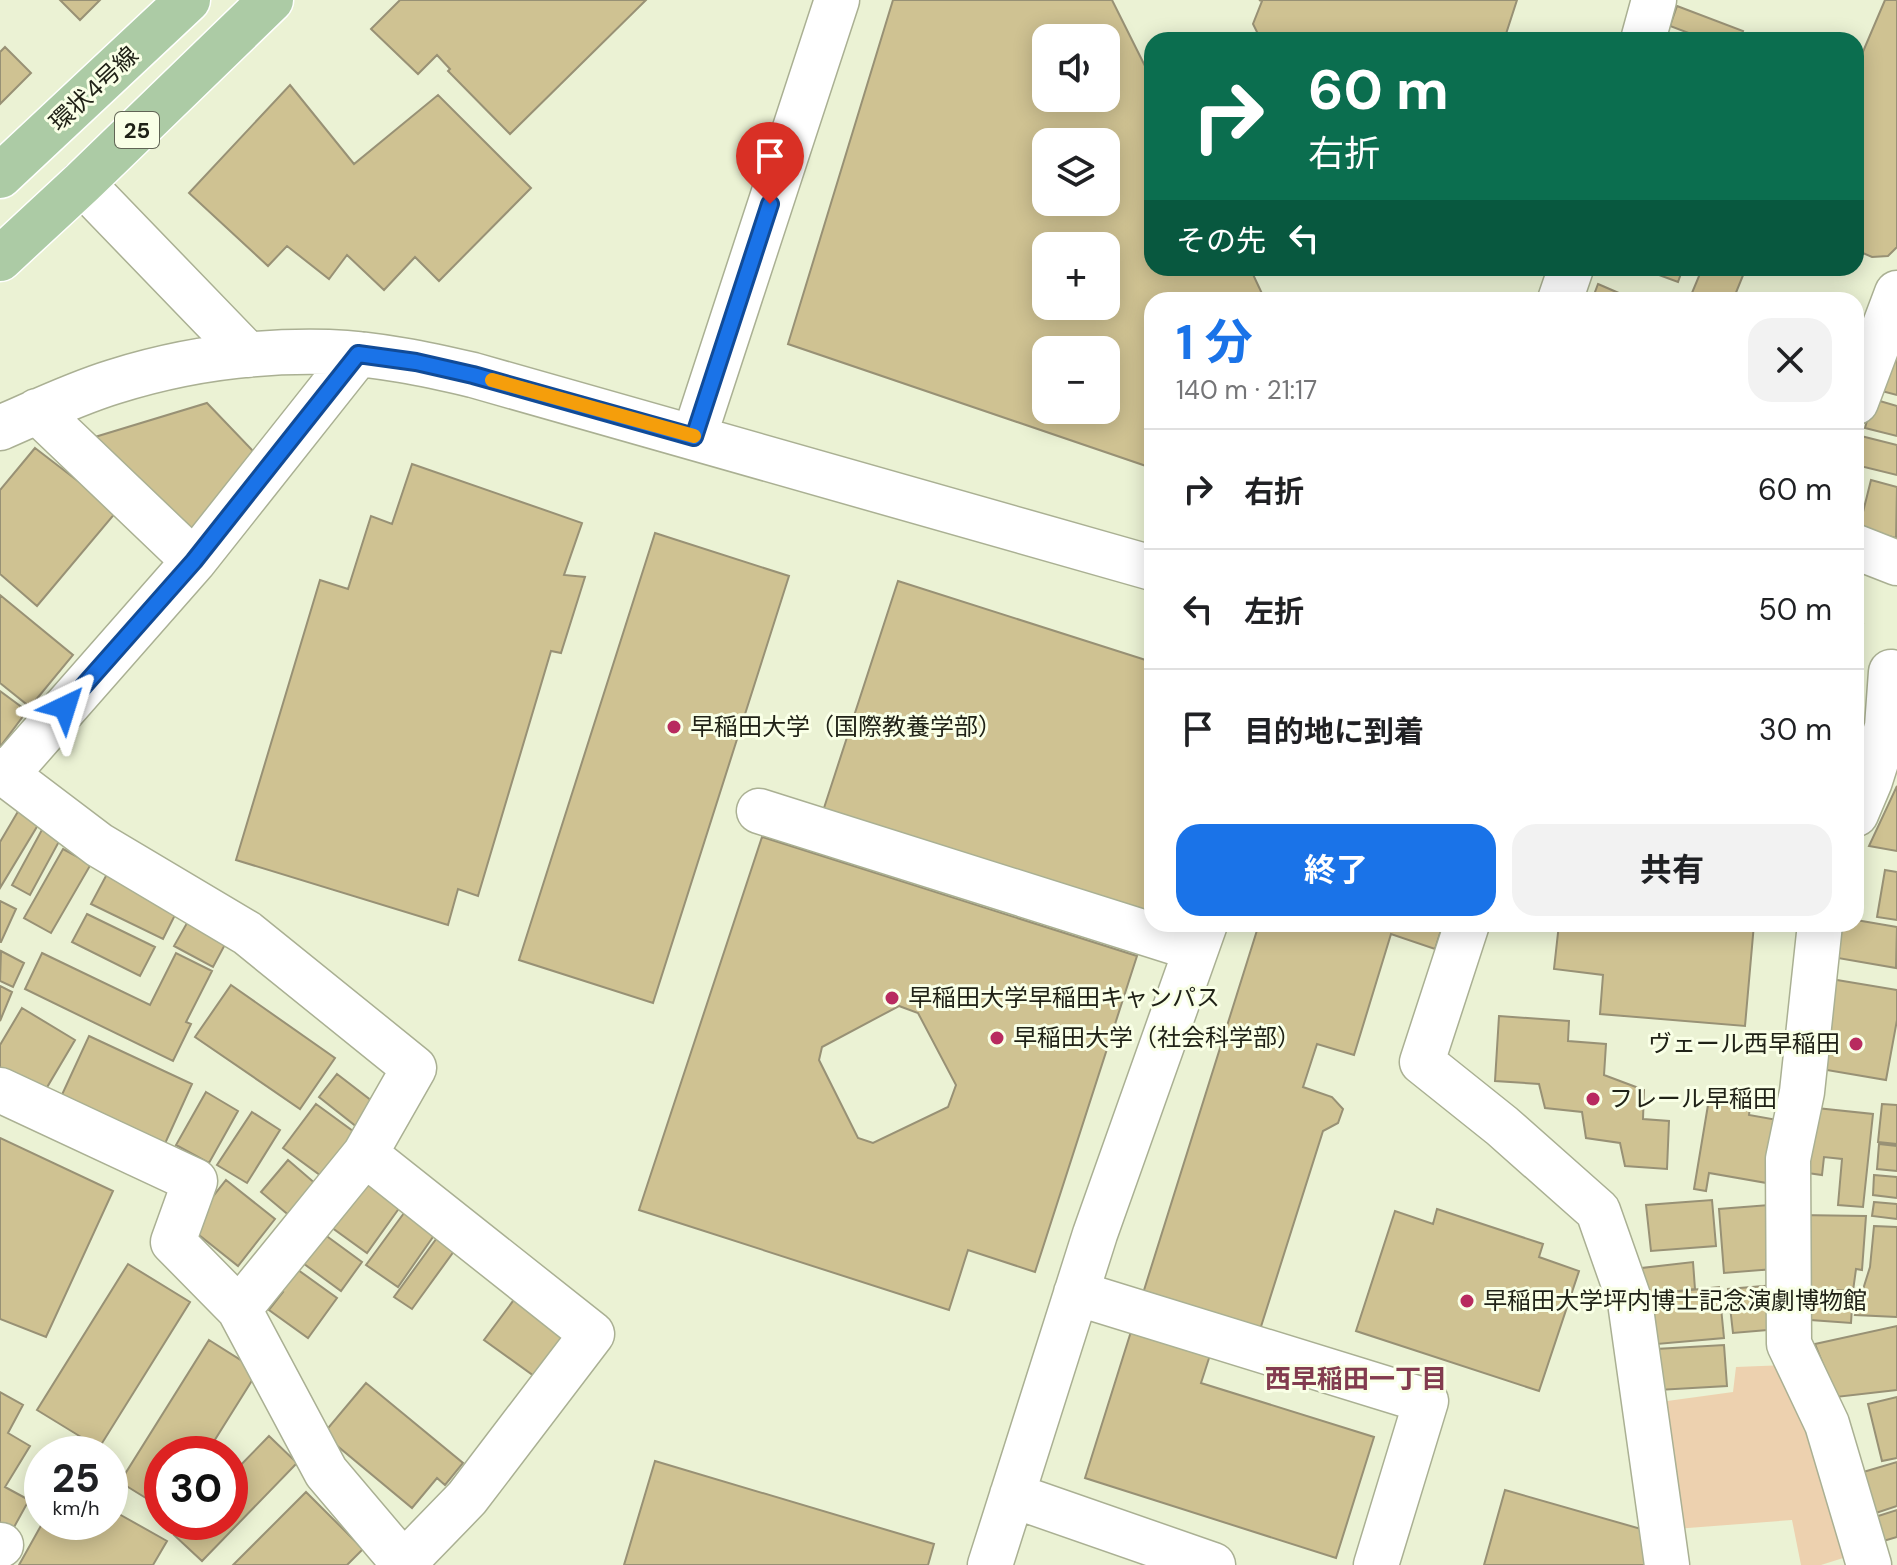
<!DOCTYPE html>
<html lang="ja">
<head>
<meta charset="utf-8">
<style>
	:root { --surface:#fff; --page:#f2f2f2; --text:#202124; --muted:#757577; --line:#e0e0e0; --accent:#1a73e8 }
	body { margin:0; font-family:"DM Sans","Noto Sans JP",sans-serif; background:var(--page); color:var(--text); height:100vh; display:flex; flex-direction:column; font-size:30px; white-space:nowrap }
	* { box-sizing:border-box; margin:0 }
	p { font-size:26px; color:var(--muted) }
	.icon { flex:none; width:44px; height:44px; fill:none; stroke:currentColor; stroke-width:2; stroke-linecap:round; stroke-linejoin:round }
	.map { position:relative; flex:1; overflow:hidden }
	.details { position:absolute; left:1144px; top:292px; width:720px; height:640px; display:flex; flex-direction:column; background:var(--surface); border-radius:24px; box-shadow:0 4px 20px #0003 }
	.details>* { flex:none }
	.hud { position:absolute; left:1144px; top:32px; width:720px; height:244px; border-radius:24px; box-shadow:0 4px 20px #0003; background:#0b6e4f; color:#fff; overflow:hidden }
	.controls { position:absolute; left:1032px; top:24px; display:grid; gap:16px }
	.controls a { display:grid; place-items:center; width:88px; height:88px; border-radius:16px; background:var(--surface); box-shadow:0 4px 20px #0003; font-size:40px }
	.speed { position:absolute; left:24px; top:1436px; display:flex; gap:16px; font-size:40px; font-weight:700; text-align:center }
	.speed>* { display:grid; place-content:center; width:104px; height:104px; border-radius:50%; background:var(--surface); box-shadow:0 4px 20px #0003; line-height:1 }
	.speed small { font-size:20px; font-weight:400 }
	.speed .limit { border:12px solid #d22; background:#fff; color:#111 }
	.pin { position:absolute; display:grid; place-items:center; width:68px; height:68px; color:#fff; margin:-82px -34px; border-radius:50% 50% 50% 0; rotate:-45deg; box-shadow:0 0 8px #0007 }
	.pin .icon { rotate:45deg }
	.me { position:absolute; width:88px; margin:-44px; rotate:41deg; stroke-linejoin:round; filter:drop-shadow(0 0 6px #0008) }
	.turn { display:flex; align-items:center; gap:28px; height:168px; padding:0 32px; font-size:36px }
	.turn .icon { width:104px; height:104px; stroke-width:2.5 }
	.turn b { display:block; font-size:56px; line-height:68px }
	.then { display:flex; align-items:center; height:76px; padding:0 32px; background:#0003; gap:16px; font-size:30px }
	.round { display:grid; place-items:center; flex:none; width:84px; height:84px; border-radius:24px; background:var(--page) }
	.overview { display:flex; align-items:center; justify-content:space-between; height:136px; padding:0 32px }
	h1 { font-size:48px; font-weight:700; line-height:60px; color:var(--accent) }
	.action { display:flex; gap:16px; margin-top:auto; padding:16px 32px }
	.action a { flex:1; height:92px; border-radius:24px; background:var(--accent); color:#fff; font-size:32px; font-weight:700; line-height:92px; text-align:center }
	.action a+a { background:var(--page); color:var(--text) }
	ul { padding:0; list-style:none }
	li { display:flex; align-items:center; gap:24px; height:120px; padding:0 32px; border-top:2px solid var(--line) }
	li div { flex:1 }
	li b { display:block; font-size:30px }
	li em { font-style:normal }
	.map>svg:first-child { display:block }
	.green { fill:#edd1af }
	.building { fill:#cfc292; stroke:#989175; stroke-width:2; fill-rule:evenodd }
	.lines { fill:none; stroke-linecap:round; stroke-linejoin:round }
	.minor-casing { stroke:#aab093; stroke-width:47 }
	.major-casing { stroke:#fff; stroke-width:47 }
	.minor { stroke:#fff; stroke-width:44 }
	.major { stroke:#accba5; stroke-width:44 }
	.route-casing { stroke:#114b97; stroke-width:20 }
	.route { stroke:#1a73e8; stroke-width:14 }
	.slow { stroke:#f59e0b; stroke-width:14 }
	.poi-dot { fill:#b82a5f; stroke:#f9ffe6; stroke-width:3 }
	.labels { text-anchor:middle; stroke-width:6; stroke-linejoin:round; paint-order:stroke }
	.shield { fill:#f9ffe6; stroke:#616455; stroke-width:2 }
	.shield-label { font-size:22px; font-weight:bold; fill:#202217 }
	.street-label { font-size:24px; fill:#202217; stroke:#f9ffe6 }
	.poi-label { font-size:24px; fill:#202217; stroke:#f9ffe6; text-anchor:start }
	.neighbourhood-label { font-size:26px; font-weight:bold; fill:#823b4f; stroke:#f9ffe6 }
</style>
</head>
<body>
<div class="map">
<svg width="1897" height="1565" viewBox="0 0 1897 1565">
	<rect width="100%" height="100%" fill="#ebf2d4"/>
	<path class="green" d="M 1788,1365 L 1859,1553 L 1821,1565 L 1801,1565 L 1792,1520 L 1675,1529 L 1660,1402 L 1733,1392 L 1736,1367 Z"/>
	<path class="building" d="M 60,0 L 100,0 L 80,20 Z
		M 400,0 L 646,0 L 510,134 L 448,71 L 450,69 L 437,55 L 418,74 L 371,29 Z
		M 893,0 L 1112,0 L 1152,80 L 1152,268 L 1250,268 L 1265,300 L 1152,300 L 1152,468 L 788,344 ZM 1046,38 L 1106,38 L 1106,98 L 1046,98 ZM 1046,142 L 1106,142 L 1106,202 L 1046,202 ZM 1046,246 L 1106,246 L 1106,306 L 1046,306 ZM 1046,350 L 1106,350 L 1106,410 L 1046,410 Z
		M 1259,0 L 1517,0 L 1504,40 L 1261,40 L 1253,24 L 1262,1 Z
		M 1885,0 L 1897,0 L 1897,247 L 1888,256 L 1872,257 L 1856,250 L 1856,68 Z
		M 1677,6 L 1743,31 L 1739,40 L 1707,40 L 1670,26 Z
		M 5,47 L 31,73 L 0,104 L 0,52 Z
		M 290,85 L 354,164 L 438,95 L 531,188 L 439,281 L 415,257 L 384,290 L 347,255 L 329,279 L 287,246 L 268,266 L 189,193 Z
		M 1640,268 L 1683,268 L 1678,282 Z
		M 1701,268 L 1746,268 L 1733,300 L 1689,300 L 1702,269 Z
		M 1598,284 L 1635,300 L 1592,300 Z
		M 1897,341 L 1897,395 L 1878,390 Z
		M 1873,399 L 1897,406 L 1897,436 L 1865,428 Z
		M 207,403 L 254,452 L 186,536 L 85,440 Z
		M 1857,435 L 1897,445 L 1897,475 L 1856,465 Z
		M 35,448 L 117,511 L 37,606 L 0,574 L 0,490 Z
		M 412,464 L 582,523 L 564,575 L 585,577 L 561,653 L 551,651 L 478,896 L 458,889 L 448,925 L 236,860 L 320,580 L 348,589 L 371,516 L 392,524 Z
		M 1871,480 L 1897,487 L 1896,538 L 1859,528 Z
		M 655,533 L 789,576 L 653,1003 L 519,960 Z
		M 898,581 L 1152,662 L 1152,912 L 823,811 Z
		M 1858,581 L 1863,623 L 1856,624 L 1856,582 Z
		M 0,595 L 73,655 L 30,707 L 0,683 Z
		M 0,691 L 27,711 L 0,747 Z
		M 1897,786 L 1897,851 L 1869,846 Z
		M 20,808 L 41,820 L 0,888 L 0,842 Z
		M 44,826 L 62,836 L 30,895 L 12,885 Z
		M 762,837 L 1137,956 L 1035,1272 L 968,1250 L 949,1310 L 639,1210 ZM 899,1006 L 918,1013 L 956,1085 L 948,1107 L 873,1143 L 858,1138 L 819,1060 L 822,1047 Z
		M 63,849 L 91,864 L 51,933 L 24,918 Z
		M 1885,870 L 1897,872 L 1897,920 L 1877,917 Z
		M 107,874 L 178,909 L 163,939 L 91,904 Z
		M 0,901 L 16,909 L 1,942 L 0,942 Z
		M 87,914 L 155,947 L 140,976 L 72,942 Z
		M 191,916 L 229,937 L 213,967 L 174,946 Z
		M 1856,920 L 1897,927 L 1896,968 L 1832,957 L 1837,924 L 1856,924 Z
		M 1259,924 L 1443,924 L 1435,949 L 1391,934 L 1354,1055 L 1317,1044 L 1303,1087 L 1332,1097 L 1343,1109 L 1338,1123 L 1323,1131 L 1258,1336 L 1220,1324 L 1201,1383 L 1374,1437 L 1336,1558 L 1085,1478 Z
		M 1559,924 L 1754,924 L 1745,1026 L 1600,1014 L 1603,975 L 1554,969 Z
		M 1,951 L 24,963 L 13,987 L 0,981 Z
		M 42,953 L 150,1005 L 176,953 L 212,971 L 186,1022 L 191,1024 L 173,1061 L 25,989 Z
		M 1831,979 L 1897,990 L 1897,1020 L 1886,1080 L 1815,1068 Z
		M 231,985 L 335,1058 L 300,1109 L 195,1037 Z
		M 0,986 L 12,992 L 0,1021 Z
		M 22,1008 L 75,1040 L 43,1094 L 0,1068 L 0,1045 Z
		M 1499,1016 L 1569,1021 L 1568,1041 L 1606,1044 L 1604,1075 L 1644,1090 L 1643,1119 L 1669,1121 L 1667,1169 L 1625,1166 L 1620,1143 L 1586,1138 L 1582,1112 L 1545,1108 L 1539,1084 L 1495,1081 Z
		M 89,1036 L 192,1084 L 163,1148 L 60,1099 Z
		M 337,1074 L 381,1108 L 362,1131 L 319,1097 Z
		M 206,1092 L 238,1111 L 209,1163 L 176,1145 Z
		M 1709,1099 L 1750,1106 L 1749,1115 L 1789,1122 L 1778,1185 L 1709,1173 L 1706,1191 L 1694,1189 Z
		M 316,1104 L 357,1134 L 324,1178 L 283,1148 Z
		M 1882,1104 L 1897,1105 L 1897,1144 L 1878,1142 Z
		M 1807,1107 L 1873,1114 L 1863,1207 L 1838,1205 L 1842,1159 L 1824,1157 L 1822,1175 L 1800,1172 Z
		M 252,1112 L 280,1130 L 247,1183 L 217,1165 Z
		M 0,1138 L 113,1191 L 46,1337 L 0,1319 Z
		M 1879,1144 L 1897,1146 L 1897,1171 L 1877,1169 Z
		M 288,1160 L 324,1191 L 297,1222 L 261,1192 Z
		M 1874,1175 L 1897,1177 L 1897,1198 L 1873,1195 Z
		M 357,1176 L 400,1207 L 367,1253 L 324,1222 Z
		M 226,1180 L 275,1219 L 238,1266 L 189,1227 Z
		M 1712,1200 L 1716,1246 L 1651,1251 L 1646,1205 Z
		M 1874,1202 L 1897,1204 L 1897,1219 L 1872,1216 Z
		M 1769,1205 L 1774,1269 L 1724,1273 L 1719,1209 Z
		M 1437,1209 L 1543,1244 L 1539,1257 L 1579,1271 L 1539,1391 L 1356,1331 L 1395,1211 L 1433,1224 Z
		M 404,1213 L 435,1234 L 398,1287 L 366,1265 Z
		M 1798,1215 L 1866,1216 L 1862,1270 L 1856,1269 L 1853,1291 L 1798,1288 Z
		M 1874,1226 L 1897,1227 L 1897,1317 L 1855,1315 L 1870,1267 Z
		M 317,1229 L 362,1262 L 341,1291 L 296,1258 Z
		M 439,1235 L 457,1247 L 412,1309 L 394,1297 Z
		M 287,1262 L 337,1298 L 308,1338 L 269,1310 L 283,1292 L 271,1284 Z
		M 1693,1262 L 1695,1289 L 1644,1295 L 1642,1268 Z
		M 128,1264 L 190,1302 L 99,1448 L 37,1410 Z
		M 1775,1285 L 1779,1329 L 1733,1333 L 1728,1289 Z
		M 1719,1287 L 1724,1338 L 1657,1344 L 1652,1294 Z
		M 1798,1288 L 1853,1291 L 1851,1323 L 1797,1319 Z
		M 519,1293 L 576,1333 L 541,1381 L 484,1340 Z
		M 1897,1326 L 1897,1390 L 1836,1397 L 1815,1344 Z
		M 209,1340 L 258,1371 L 206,1454 L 162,1454 L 162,1508 L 120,1482 Z
		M 1724,1345 L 1727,1386 L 1658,1390 L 1656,1349 Z
		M 366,1383 L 463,1463 L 445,1485 L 437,1478 L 412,1508 L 323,1434 Z
		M 0,1392 L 23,1405 L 8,1433 L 30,1446 L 5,1487 L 29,1500 L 8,1538 L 0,1533 Z
		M 1897,1397 L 1897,1458 L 1882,1461 L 1868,1404 Z
		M 269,1436 L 297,1463 L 202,1561 L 174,1535 L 186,1522 L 230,1522 L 230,1476 Z
		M 655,1461 L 934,1544 L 928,1565 L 624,1565 Z
		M 1897,1462 L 1897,1506 L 1873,1514 L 1860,1473 Z
		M 1505,1490 L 1648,1531 L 1651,1565 L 1484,1565 Z
		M 306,1492 L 363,1549 L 347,1565 L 233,1565 Z
		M 110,1509 L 167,1541 L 153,1565 L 19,1565 L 43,1522 L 110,1522 Z
		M 1897,1510 L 1897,1537 L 1880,1542 L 1872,1518 Z"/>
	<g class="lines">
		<defs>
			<path id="minor" d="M 1643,40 L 1654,0
				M 82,183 L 248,355
				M 1560,300 L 1571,268
				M 1856,402 L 1897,293
				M 37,411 L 194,561
				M 0,428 C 37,412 74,394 113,382 C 182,360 257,350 329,352 C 378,354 426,364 473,375 L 1152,568
				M 694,437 L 837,0
				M 1856,547 L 1897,563
				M 0,770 L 99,845 L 247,933 L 414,1068 L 365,1154 L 239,1309
				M 6,775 L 194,561 L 358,354
				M 759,811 L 1196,949
				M 1856,814 L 1870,781 L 1887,727 L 1891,672
				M 1467,924 L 1422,1062 L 1502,1126 L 1598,1211 L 1630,1302 L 1667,1565
				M 1820,924 L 1802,1092 L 1788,1159 L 1789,1344 L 1827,1424 L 1869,1565
				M 0,1090 L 195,1181 L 173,1242 L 239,1309 L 326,1472 L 404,1564
				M 365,1154 L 592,1334 L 467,1498 L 402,1565
				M 1076,1293 L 1426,1401 L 1376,1565
				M 1012,1495 L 1213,1565
				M 0,1545 L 1,1545
				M 990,1565 L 1095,1234 L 1205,924"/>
			<path id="major" d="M 0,176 L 188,0
				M 0,259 L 82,183 L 271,0"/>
		</defs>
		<use href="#minor" class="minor-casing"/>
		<use href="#major" class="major-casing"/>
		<use href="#minor" class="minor"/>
		<use href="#major" class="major"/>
	</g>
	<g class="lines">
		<defs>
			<path id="route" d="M 65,707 L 194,561 L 358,354 L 416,362 L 473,375 L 694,437 L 770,204"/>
		</defs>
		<use href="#route" class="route-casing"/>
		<use href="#route" class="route"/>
		<path class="slow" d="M 492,380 L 694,436"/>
	</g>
	<g class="poi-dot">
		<circle cx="674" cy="727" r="8"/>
		<circle cx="892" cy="998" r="8"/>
		<circle cx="997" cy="1038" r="8"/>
		<circle cx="1856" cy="1044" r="8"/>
		<circle cx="1593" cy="1099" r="8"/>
		<circle cx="1467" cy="1301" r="8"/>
	</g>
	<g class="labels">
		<rect class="shield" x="115" y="112" width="44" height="36" rx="6"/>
		<g class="shield-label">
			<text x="137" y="138">25</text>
		</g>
		<g class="street-label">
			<text transform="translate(94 89) rotate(-43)" y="8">環状4号線</text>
		</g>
		<g class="poi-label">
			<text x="690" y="735">早稲田大学（国際教養学部）</text>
			<text x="908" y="1006">早稲田大学早稲田キャンパス</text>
			<text x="1013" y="1046">早稲田大学（社会科学部）</text>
			<text x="1840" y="1052" text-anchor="end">ヴェール西早稲田</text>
			<text x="1609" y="1107">フレール早稲田</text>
			<text x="1483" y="1309">早稲田大学坪内博士記念演劇博物館</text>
		</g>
		<g class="neighbourhood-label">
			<text x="1356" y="1388">西早稲田一丁目</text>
		</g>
	</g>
</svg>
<div class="controls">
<a><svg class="icon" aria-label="sound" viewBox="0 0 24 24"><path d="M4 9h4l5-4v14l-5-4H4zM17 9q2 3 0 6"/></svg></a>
<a><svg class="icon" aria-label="layers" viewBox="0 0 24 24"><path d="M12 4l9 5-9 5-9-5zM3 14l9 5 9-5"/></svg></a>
<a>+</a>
<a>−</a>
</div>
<div class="speed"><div>25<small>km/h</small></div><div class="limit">30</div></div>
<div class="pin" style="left:770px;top:204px;background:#d93025"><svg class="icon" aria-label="arrive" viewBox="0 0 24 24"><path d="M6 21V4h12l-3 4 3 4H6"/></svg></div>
<svg class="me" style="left:65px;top:707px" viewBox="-20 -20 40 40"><path d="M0-17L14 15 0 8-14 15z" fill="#1a73e8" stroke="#fff" stroke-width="4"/></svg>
<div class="hud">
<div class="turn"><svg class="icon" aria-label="right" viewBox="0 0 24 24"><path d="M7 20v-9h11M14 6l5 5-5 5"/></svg><div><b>60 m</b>右折</div></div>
<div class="then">その先<svg class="icon" aria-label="left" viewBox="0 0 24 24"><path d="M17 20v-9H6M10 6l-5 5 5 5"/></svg></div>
</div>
<section class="details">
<div class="overview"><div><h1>1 分</h1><p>140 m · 21:17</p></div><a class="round"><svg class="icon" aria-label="close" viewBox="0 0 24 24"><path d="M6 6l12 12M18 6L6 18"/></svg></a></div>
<ul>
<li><svg class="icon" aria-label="right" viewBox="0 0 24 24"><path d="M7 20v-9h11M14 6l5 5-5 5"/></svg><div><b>右折</b></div><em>60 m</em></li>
<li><svg class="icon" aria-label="left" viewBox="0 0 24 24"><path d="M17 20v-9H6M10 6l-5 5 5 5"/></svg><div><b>左折</b></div><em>50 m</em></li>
<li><svg class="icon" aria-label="arrive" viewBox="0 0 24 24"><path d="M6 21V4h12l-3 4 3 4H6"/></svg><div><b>目的地に到着</b></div><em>30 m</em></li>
</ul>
<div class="action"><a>終了</a><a>共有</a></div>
</section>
</div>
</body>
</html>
